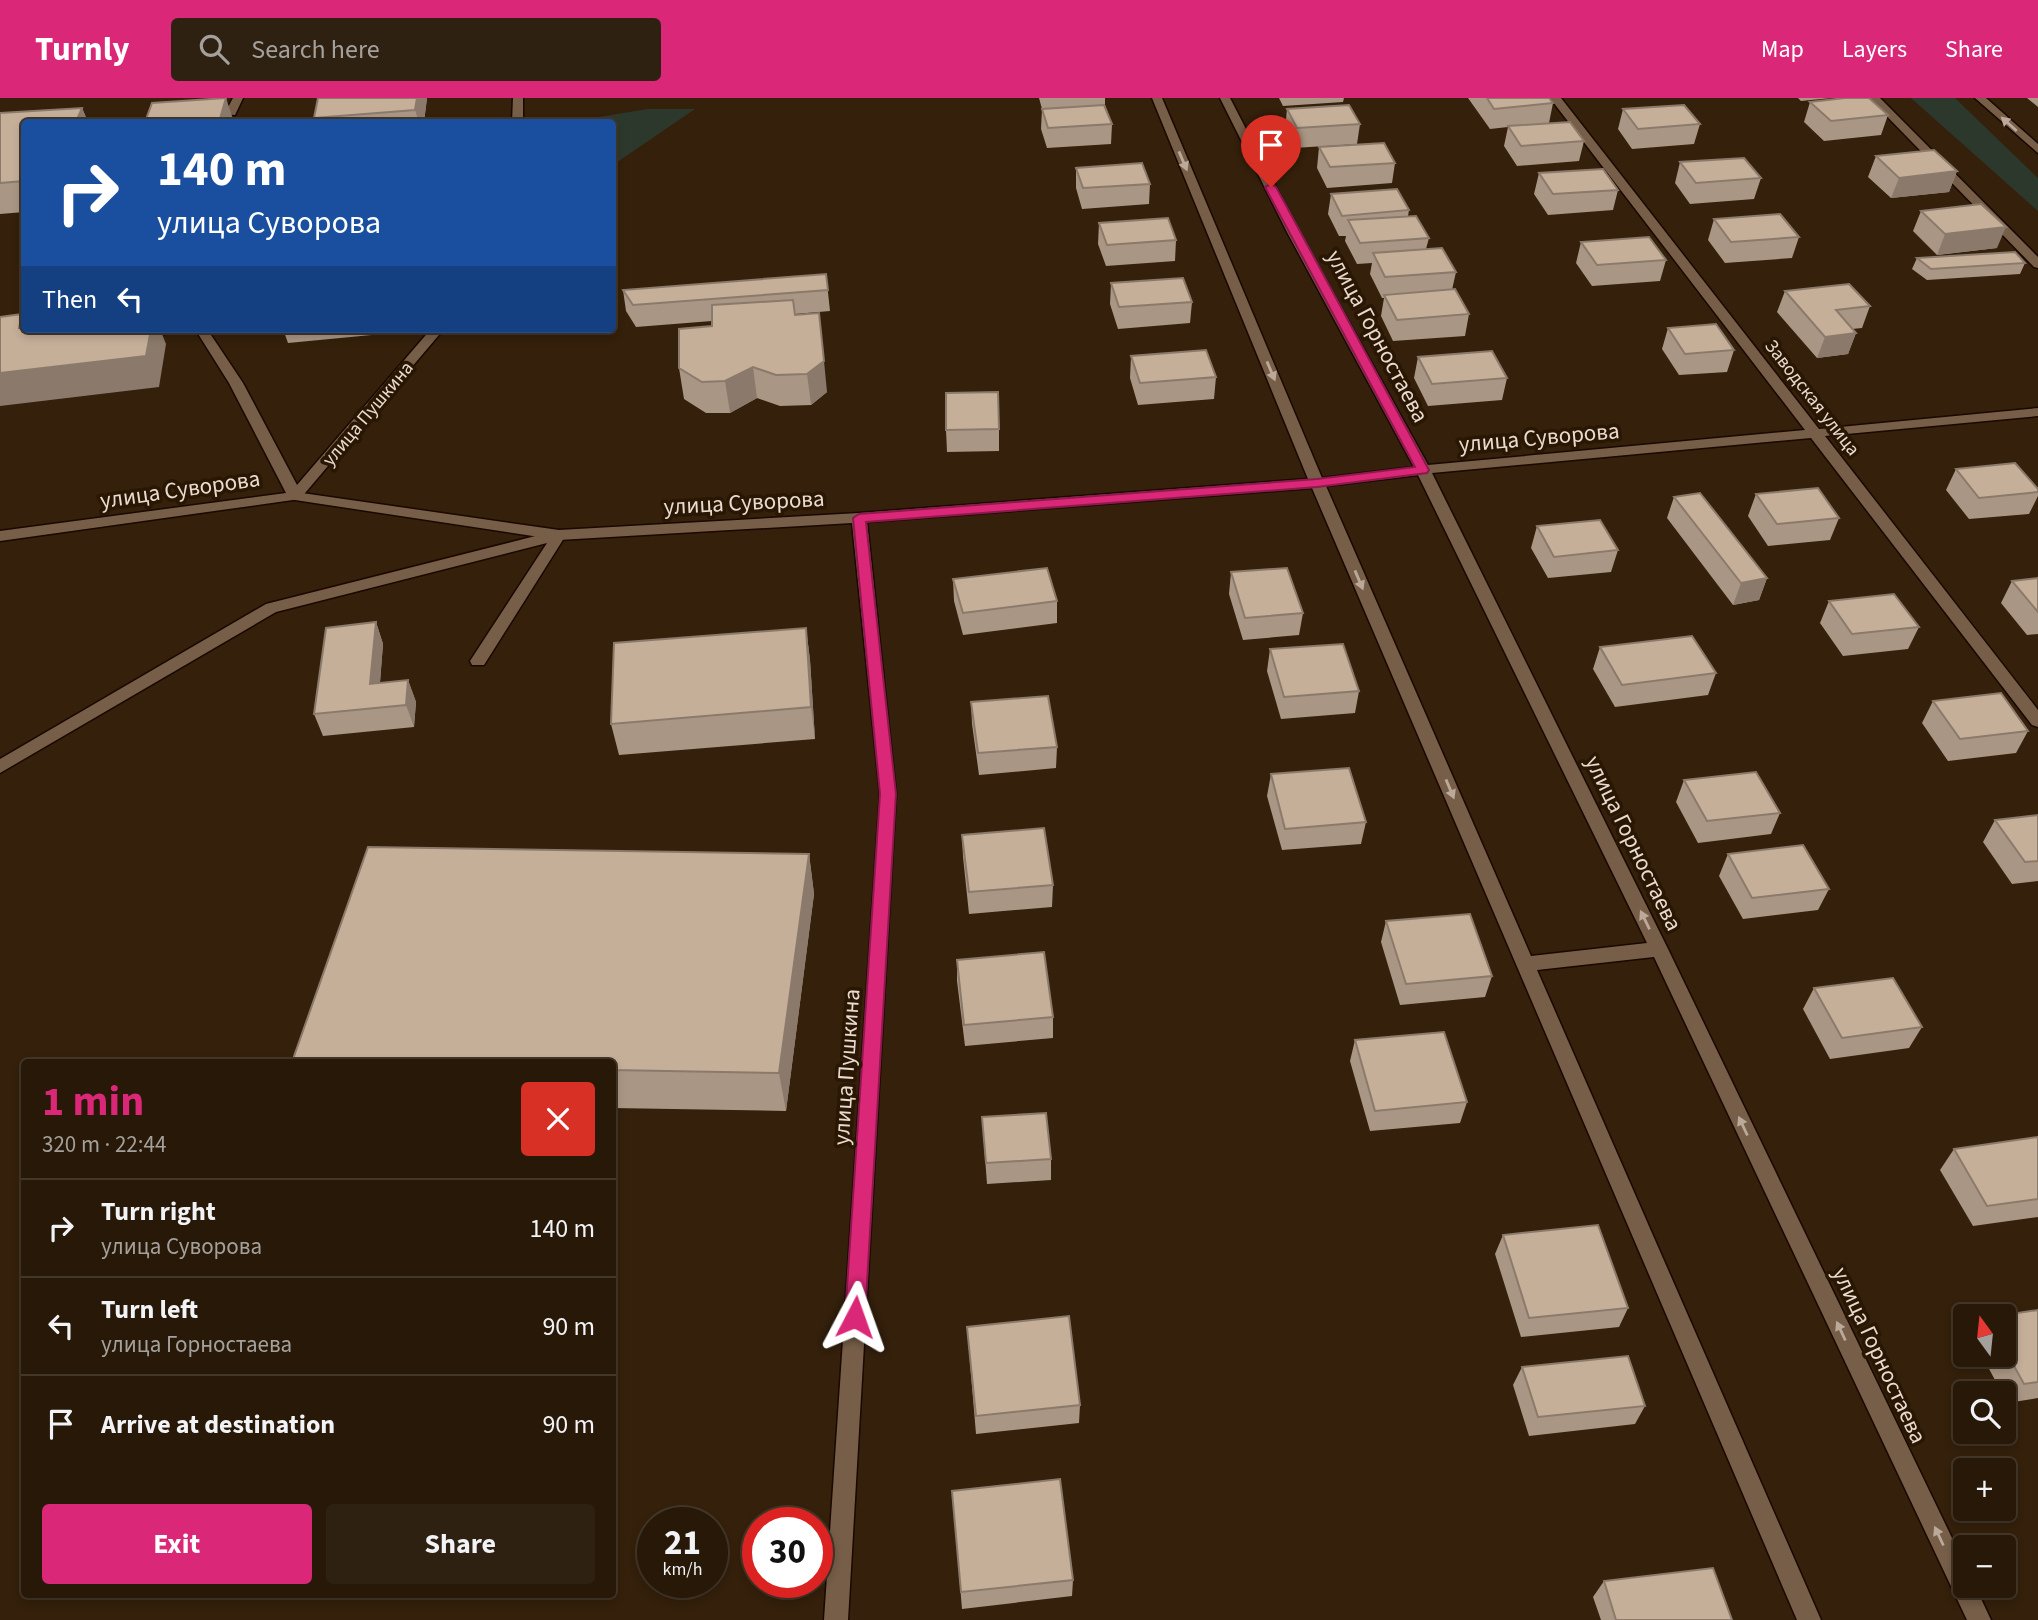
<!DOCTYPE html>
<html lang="en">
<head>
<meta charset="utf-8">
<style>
	:root { --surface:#271808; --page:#2f2112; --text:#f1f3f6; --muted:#a4a09c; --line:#433729; --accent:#db2777 }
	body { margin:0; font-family:"Source Sans 3",sans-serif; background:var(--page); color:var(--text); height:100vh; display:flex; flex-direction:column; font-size:26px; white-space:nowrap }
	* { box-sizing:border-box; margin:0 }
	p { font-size:23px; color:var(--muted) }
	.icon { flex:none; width:38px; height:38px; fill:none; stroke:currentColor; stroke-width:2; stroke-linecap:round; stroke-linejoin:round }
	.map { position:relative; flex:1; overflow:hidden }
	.side { position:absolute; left:21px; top:961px; width:595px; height:539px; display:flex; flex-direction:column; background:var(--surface); border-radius:7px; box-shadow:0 4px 10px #0003,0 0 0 2px var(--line) }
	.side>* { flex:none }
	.guide { position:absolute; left:21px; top:21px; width:595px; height:214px; border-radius:7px; box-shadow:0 4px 10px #0003,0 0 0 2px var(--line); background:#1a4fa0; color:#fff; overflow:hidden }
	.needle { width:46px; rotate:345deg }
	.buttons { position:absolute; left:1953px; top:1206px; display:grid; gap:14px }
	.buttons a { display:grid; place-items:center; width:63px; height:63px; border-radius:7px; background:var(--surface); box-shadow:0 4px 10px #0003,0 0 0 2px var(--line); font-size:35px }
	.speed { position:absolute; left:637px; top:1409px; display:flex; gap:14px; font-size:35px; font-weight:700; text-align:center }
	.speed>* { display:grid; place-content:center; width:91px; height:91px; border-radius:50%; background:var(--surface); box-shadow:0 4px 10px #0003,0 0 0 2px var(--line); line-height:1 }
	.speed small { font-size:18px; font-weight:400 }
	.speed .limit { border:10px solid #d22; background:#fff; color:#111 }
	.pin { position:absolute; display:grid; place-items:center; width:60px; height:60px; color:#fff; margin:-72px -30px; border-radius:50% 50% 50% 0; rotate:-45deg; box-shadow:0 0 7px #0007 }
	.pin .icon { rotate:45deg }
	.me { position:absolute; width:77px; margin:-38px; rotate:4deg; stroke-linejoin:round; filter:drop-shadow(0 0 5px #0008) }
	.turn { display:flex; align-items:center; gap:24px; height:147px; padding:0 21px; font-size:32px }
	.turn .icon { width:91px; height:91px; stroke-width:2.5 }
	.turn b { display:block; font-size:49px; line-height:60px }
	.then { display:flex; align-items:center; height:66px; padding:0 21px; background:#0003; gap:14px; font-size:26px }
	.round { display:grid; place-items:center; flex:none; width:74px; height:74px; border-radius:7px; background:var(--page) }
	.head { display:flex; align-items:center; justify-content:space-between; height:119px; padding:0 21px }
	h1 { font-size:42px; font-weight:700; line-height:52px; color:var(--accent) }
	.action { display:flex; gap:14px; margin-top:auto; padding:14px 21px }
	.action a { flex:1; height:80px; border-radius:7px; background:var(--accent); color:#fff; font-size:28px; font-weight:700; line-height:80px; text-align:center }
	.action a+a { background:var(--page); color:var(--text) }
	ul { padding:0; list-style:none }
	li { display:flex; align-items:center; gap:21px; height:98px; padding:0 21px; border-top:2px solid var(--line) }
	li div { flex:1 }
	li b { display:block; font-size:26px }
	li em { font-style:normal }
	header { display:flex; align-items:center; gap:42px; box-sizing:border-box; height:98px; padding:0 35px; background:var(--accent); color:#fff }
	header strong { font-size:33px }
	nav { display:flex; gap:38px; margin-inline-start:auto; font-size:24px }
	.search { width:490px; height:63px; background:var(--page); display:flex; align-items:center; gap:18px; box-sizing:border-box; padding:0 24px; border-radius:7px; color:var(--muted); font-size:26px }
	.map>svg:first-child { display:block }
	.green { fill:#2d382c }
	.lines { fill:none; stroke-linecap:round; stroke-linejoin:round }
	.service-casing { stroke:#1b0800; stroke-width:3 }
	.minor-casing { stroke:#1b0800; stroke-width:3 }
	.service { fill:#765e48; fill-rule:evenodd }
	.minor { fill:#765e48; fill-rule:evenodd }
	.wall { fill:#aa9684 }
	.shaded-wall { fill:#8b7a6b }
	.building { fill:#c6af99; stroke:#8b7a6b; stroke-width:2 }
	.oneway { fill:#bba999 }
	.route { fill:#db2777; stroke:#8e194d; stroke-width:2 }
	.labels { text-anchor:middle; stroke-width:7; stroke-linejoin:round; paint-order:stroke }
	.far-street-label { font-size:19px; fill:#e9dbcf; stroke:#291603 }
	.street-label { font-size:23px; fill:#e9dbcf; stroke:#291603 }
</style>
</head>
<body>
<header>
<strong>Turnly</strong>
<div class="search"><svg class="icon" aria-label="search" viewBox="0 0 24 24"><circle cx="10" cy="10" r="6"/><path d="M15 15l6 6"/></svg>Search here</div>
<nav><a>Map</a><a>Layers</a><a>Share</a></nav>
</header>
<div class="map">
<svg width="2038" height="1522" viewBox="0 0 2038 1522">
	<rect width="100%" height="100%" fill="#34200b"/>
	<path class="green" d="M 1911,0 L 1955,0 L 2038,80 L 2038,113 Z
		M 648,11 L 695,11 L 613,67 L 612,24 L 568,24 Z"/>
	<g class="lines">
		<defs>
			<path id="service" d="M 233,0 L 243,0 L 235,17 L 209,15 L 203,12 L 209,9 L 227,11 Z
				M 513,0 L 523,0 L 523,24 L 512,24 Z
				M 133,231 L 185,231 L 179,235 L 138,237 L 133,236 Z
				M 195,231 L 207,231 L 243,285 L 297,387 L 431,231 L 444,231 L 300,401 L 0,443 L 0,433 L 286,395 L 229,285 Z
				M 559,432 L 566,437 L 484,567 L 472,567 L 470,563 L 547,445 L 276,514 L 0,675 L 0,661 L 266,506 Z"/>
			<path id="minor" d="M 1152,0 L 1162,0 L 1322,380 L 1414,369 L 1287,134 L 1220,0 L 1230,0 L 1299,134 L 1428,367 L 1805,332 L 1550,0 L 1561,0 L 1819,331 L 2038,310 L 2038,318 L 1825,338 L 2038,612 L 2038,629 L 2032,627 L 1811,340 L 1432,375 L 1668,851 L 1965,1467 L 1965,1488 L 1975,1488 L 1991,1522 L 1967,1522 L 1654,859 L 1537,872 L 1821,1522 L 1797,1522 L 1312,390 L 867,424 L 896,696 L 848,1522 L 824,1522 L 880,696 L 852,425 L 559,442 L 295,402 L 288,398 L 295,394 L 559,432 L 859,415 L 1308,381 ZM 1418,377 L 1647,845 L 1531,858 L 1326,388 Z
				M 1869,0 L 1880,0 L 2038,159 L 2038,170 L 2034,169 Z
				M 1975,0 L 1986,0 L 2038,46 L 2038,55 Z"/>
		</defs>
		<use href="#service" class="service-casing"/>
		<use href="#minor" class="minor-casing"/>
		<use href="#service" class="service"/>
		<use href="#minor" class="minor"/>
	</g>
	<path class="wall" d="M 318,0 L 427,0 L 424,24 L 316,24 L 314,20 Z
		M 1039,0 L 1105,0 L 1105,7 L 1112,26 L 1111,46 L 1047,50 L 1041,31 L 1042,11 Z
		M 1279,0 L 1344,0 L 1343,4 L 1283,8 Z
		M 1468,0 L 1549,0 L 1553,5 L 1549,25 L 1584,43 L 1579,63 L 1517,68 L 1504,48 L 1508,29 L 1490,31 Z
		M 1798,0 L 1831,0 L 1801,3 Z
		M 2027,0 L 2038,0 L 2038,9 Z
		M 1810,4 L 1888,17 L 1881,37 L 1824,43 L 1804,24 Z
		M 82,10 L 88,24 L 24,24 L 24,114 L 0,116 L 0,15 Z
		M 1287,11 L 1360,26 L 1357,46 L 1294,50 L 1285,31 Z
		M 1623,11 L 1700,26 L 1694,46 L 1632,51 L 1618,31 Z
		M 1319,49 L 1395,65 L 1392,85 L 1327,90 L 1317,70 Z
		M 1876,58 L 1957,73 L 1949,94 L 1891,100 L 1868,79 Z
		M 1680,64 L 1761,80 L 1754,101 L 1690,106 L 1675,85 Z
		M 1076,70 L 1150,86 L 1149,106 L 1082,111 L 1076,90 Z
		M 1539,75 L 1618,92 L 1613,112 L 1548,117 L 1534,96 Z
		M 1331,96 L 1409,112 L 1408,118 L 1429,140 L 1426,151 L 1456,174 L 1452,192 L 1469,216 L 1465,238 L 1393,243 L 1381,218 L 1384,200 L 1382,200 L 1370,176 L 1372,165 L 1357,166 L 1345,143 L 1346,138 L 1339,138 L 1328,116 Z
		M 1921,113 L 1997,150 L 1937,157 L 1913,133 Z
		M 1714,121 L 1799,139 L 1792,160 L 1725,165 L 1708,142 Z
		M 1099,125 L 1176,142 L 1175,163 L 1106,168 L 1098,146 Z
		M 1581,144 L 1666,162 L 1660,183 L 1592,188 L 1576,165 Z
		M 1917,160 L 2025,165 L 2020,176 L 1927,182 L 1912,171 Z
		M 826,176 L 830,213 L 795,216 L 827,294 L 811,307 L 780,308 L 757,300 L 730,315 L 706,315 L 684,301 L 679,270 L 712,228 L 712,223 L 636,229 L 626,213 L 623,192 Z
		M 1111,185 L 1192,204 L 1190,225 L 1118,231 L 1110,206 Z
		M 1785,193 L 1870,208 L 1862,230 L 1852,231 L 1856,235 L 1848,256 L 1817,260 L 1777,214 Z
		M 1668,230 L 1734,252 L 1727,274 L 1679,277 L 1662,251 Z
		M 283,231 L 403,231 L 403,234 L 288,245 Z
		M 1131,258 L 1216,279 L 1214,301 L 1138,307 L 1130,280 Z
		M 1418,259 L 1507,280 L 1502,302 L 1428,308 L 1414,280 Z
		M 999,331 L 999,353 L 947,354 L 946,332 Z
		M 1956,371 L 2038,391 L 2038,398 L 2029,416 L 1969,421 L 1946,392 Z
		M 1756,396 L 1839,420 L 1830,442 L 1768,448 L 1748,418 Z
		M 1674,399 L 1767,480 L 1759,502 L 1733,507 L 1667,420 Z
		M 1537,428 L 1618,452 L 1611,474 L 1548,480 L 1531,450 Z
		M 1231,474 L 1303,515 L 1299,537 L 1243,542 L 1229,496 Z
		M 2038,480 L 2038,536 L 2027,537 L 2001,505 L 2012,483 Z
		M 953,481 L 1057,503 L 1057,525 L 963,537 L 954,503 Z
		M 1829,503 L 1919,529 L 1908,551 L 1843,558 L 1820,525 Z
		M 376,524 L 383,546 L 380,585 L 408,582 L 416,604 L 414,629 L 323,638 L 314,616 Z
		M 806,530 L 810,562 L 815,641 L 619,657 L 611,626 Z
		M 1600,549 L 1716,575 L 1708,597 L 1615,609 L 1593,571 Z
		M 1270,551 L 1359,593 L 1355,615 L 1281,621 L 1267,573 Z
		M 1933,603 L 2028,633 L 2016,655 L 1948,663 L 1922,625 Z
		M 971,604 L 1057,649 L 1056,670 L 979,677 L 972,626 Z
		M 1271,676 L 1366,724 L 1361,746 L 1282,752 L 1267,698 Z
		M 1684,682 L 1780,715 L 1771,736 L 1698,745 L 1676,704 Z
		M 2038,717 L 2038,783 L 2012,786 L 1983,744 L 1995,722 Z
		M 962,737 L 1053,787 L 1052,809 L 969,816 L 963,759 Z
		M 809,756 L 814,796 L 786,1013 L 612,1010 L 612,964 Z
		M 1728,756 L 1829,791 L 1818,812 L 1743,821 L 1719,778 Z
		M 1386,823 L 1492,878 L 1485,899 L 1400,907 L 1381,844 Z
		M 957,862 L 1053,919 L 1053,940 L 965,948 L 957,883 Z
		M 1814,890 L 1922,929 L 1909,950 L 1830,961 L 1803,911 Z
		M 1355,942 L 1467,1004 L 1460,1025 L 1370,1033 L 1350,963 Z
		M 982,1019 L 1051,1061 L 1051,1082 L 987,1086 Z
		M 2038,1039 L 2038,1119 L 1973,1128 L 1940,1072 L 1954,1051 Z
		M 1503,1137 L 1628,1210 L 1619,1229 L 1521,1239 L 1495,1156 Z
		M 2038,1212 L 2038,1300 L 2007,1305 L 2004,1298 L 2004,1295 L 2002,1295 L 1981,1256 L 2004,1256 L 2004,1218 Z
		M 967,1229 L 1080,1307 L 1079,1325 L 976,1336 Z
		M 1522,1269 L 1645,1308 L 1635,1326 L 1529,1338 L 1513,1287 Z
		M 952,1393 L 1073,1482 L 1072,1498 L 962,1511 Z
		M 1604,1483 L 1732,1522 L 1601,1522 L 1593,1499 Z"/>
	<path class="shaded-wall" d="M 226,0 L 234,24 L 219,24 Z
		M 417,0 L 427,0 L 424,24 L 419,24 L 415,12 Z
		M 82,10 L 88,24 L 76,24 Z
		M 1957,73 L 1949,94 L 1891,100 L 1899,80 Z
		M 2006,129 L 1997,150 L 1937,157 L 1945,136 Z
		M 22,216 L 24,221 L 24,231 L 19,230 Z
		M 151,231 L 160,231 L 166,246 L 159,289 L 0,308 L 0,275 Z
		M 1856,235 L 1848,256 L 1817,260 L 1825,239 Z
		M 824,263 L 827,294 L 811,307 L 807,276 Z
		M 753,269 L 757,300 L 730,315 L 725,283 Z
		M 1767,480 L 1759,502 L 1733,507 L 1741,485 Z
		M 376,524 L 383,546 L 378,608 L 370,586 Z
		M 806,530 L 810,562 L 815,641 L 811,609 Z
		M 408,582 L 416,604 L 414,629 L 406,607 Z
		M 809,756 L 814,796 L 786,1013 L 779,975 Z"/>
	<path class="building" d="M 226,0 L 219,24 L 145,24 L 152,5 Z
		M 318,0 L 417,0 L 415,12 L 314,20 Z
		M 1487,0 L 1549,0 L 1553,5 L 1494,11 Z
		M 1845,0 L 1869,0 L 1888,17 L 1831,23 L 1810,4 Z
		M 1104,7 L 1112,26 L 1048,30 L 1042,11 Z
		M 1349,7 L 1360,26 L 1297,30 L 1287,11 Z
		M 1684,7 L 1700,26 L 1638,31 L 1623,11 Z
		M 82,10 L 76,24 L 24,24 L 24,83 L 0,85 L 0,15 Z
		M 1570,24 L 1584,43 L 1521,48 L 1508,28 Z
		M 1384,45 L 1395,65 L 1330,69 L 1319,49 Z
		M 1934,52 L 1957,73 L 1899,80 L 1876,58 Z
		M 1744,60 L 1761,80 L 1696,85 L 1680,64 Z
		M 1142,65 L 1150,86 L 1083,90 L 1076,70 Z
		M 1603,71 L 1618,92 L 1553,96 L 1539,75 Z
		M 1397,91 L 1409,112 L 1342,118 L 1331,96 Z
		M 1981,106 L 2006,129 L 1945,136 L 1921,113 Z
		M 1780,116 L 1799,139 L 1731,144 L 1714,121 Z
		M 1416,118 L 1429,140 L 1360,145 L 1348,122 Z
		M 1168,120 L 1176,142 L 1107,147 L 1099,125 Z
		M 1649,139 L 1666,162 L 1597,167 L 1581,144 Z
		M 1442,150 L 1456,174 L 1385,179 L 1373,155 Z
		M 2015,154 L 2025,165 L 1931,171 L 1917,160 Z
		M 826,176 L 828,192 L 633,207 L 623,192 Z
		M 1183,180 L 1192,204 L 1119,209 L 1111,185 Z
		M 1849,186 L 1870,208 L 1836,212 L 1856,235 L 1825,239 L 1785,193 Z
		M 1455,191 L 1469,216 L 1397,222 L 1384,197 Z
		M 793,202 L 795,217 L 819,215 L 824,263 L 807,276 L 776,277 L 753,269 L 725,283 L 702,284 L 679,270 L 679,231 L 712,228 L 712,207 Z
		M 22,216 L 19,230 L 24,230 L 24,231 L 151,231 L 146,258 L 0,275 L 0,219 Z
		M 1716,226 L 1734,252 L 1685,256 L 1668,230 Z
		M 1206,252 L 1216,279 L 1140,285 L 1131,258 Z
		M 1492,253 L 1507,280 L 1432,286 L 1418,259 Z
		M 998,294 L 999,331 L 946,332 L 946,295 Z
		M 2015,365 L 2038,391 L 2038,394 L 1979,400 L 1956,371 Z
		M 1818,390 L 1839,420 L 1777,426 L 1756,396 Z
		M 1700,395 L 1767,480 L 1741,485 L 1674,399 Z
		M 1600,422 L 1618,452 L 1554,459 L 1537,428 Z
		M 1047,470 L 1057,503 L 963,515 L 953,481 Z
		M 1287,470 L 1303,515 L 1245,520 L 1231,474 Z
		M 2038,480 L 2038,514 L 2012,483 Z
		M 1894,496 L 1919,529 L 1852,536 L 1829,503 Z
		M 376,524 L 370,586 L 408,582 L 406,607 L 314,616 L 326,530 Z
		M 806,530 L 811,609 L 611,626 L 614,545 Z
		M 1692,538 L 1716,575 L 1622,587 L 1600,549 Z
		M 1343,546 L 1359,593 L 1284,599 L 1270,551 Z
		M 2001,595 L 2028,633 L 1960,641 L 1933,603 Z
		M 1048,598 L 1057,649 L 978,655 L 971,604 Z
		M 1349,670 L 1366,724 L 1285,731 L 1271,676 Z
		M 1756,674 L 1780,715 L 1707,723 L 1684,682 Z
		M 2038,717 L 2038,763 L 2025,764 L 1995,722 Z
		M 1044,730 L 1053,787 L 969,794 L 962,737 Z
		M 1803,747 L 1829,791 L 1752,800 L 1728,756 Z
		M 368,749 L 809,756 L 779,975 L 612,972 L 612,964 L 292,964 Z
		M 1470,816 L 1492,878 L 1406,886 L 1386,823 Z
		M 1044,854 L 1053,919 L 964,927 L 957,862 Z
		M 1893,880 L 1922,929 L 1842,940 L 1814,890 Z
		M 1444,934 L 1467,1004 L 1375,1013 L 1355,942 Z
		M 1046,1015 L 1051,1061 L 986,1065 L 982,1019 Z
		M 2038,1039 L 2038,1101 L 1987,1108 L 1954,1051 Z
		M 1598,1127 L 1628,1210 L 1529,1220 L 1503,1137 Z
		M 2038,1212 L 2038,1284 L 2024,1286 L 2004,1250 L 2004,1218 L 1998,1218 Z
		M 1069,1218 L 1080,1307 L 976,1318 L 967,1229 Z
		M 1628,1258 L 1645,1308 L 1538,1319 L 1522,1269 Z
		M 1060,1381 L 1073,1482 L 961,1494 L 952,1393 Z
		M 1713,1470 L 1732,1522 L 1616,1522 L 1604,1483 Z"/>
	<defs><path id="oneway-solid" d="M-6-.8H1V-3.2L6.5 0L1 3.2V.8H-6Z" transform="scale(1.75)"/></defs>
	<g class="oneway">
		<use href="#oneway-solid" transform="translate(2009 26) rotate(-138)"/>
		<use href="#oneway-solid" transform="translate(1183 63) rotate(67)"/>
		<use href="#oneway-solid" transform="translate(1271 273) rotate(67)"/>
		<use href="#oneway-solid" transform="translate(1359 482) rotate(67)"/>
		<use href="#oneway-solid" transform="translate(1450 691) rotate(67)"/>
		<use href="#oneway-solid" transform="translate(1645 822) rotate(-116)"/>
		<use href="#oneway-solid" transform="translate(1743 1028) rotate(-115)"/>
		<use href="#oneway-solid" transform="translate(1841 1233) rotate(-115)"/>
		<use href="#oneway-solid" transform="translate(1939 1438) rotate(-115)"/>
	</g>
	<path class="route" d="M 1271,86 L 1276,89 L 1429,372 L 1427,375 L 1317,389 L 866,424 L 896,696 L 865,1219 L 862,1225 L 855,1228 L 848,1225 L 845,1219 L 880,696 L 853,420 L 859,416 L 1317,381 L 1415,369 L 1265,89 Z"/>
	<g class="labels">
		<g class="far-street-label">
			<text transform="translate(1813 299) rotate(52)" y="7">Заводская улица</text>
			<text transform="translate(367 315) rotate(-50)" y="7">улица Пушкина</text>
		</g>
		<g class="street-label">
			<text transform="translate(1378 238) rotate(62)" y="8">улица Горностаева</text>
			<text transform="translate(1539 339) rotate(-5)" y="8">улица Суворова</text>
			<text transform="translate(180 391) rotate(-8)" y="8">улица Суворова</text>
			<text transform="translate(744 404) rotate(-3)" y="8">улица Суворова</text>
			<text transform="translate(1634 745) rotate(64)" y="8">улица Горностаева</text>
			<text transform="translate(846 969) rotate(-86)" y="8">улица Пушкина</text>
			<text transform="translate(1880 1257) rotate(65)" y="8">улица Горностаева</text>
		</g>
	</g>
</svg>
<div class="buttons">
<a><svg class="needle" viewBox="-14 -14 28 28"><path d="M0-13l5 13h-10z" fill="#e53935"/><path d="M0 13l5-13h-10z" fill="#a4a09c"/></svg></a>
<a><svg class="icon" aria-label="search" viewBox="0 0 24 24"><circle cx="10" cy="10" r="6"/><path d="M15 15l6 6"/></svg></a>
<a>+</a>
<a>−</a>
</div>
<div class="speed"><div>21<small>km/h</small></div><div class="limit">30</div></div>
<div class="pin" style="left:1271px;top:89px;background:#d93025"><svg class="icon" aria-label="arrive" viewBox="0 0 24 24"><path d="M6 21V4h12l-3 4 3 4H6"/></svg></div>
<svg class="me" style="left:855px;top:1219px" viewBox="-20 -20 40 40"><path d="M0-17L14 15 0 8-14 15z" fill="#db2777" stroke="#fff" stroke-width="4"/></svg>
<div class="guide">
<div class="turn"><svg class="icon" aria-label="right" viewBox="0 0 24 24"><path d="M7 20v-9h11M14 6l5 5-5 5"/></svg><div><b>140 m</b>улица Суворова</div></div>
<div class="then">Then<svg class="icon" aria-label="left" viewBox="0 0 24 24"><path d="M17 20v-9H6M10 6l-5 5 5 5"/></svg></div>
</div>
<section class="side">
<div class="head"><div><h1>1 min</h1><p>320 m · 22:44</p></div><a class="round" style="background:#d93025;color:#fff"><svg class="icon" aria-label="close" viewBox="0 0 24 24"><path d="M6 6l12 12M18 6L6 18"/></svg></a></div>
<ul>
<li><svg class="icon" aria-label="right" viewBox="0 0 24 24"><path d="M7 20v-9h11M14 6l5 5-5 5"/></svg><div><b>Turn right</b><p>улица Суворова</p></div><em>140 m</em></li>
<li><svg class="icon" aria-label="left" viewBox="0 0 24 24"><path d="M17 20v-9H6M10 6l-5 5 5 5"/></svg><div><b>Turn left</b><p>улица Горностаева</p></div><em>90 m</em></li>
<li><svg class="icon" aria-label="arrive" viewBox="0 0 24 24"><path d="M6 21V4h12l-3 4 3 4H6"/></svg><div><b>Arrive at destination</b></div><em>90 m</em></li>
</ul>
<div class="action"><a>Exit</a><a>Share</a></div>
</section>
</div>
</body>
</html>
